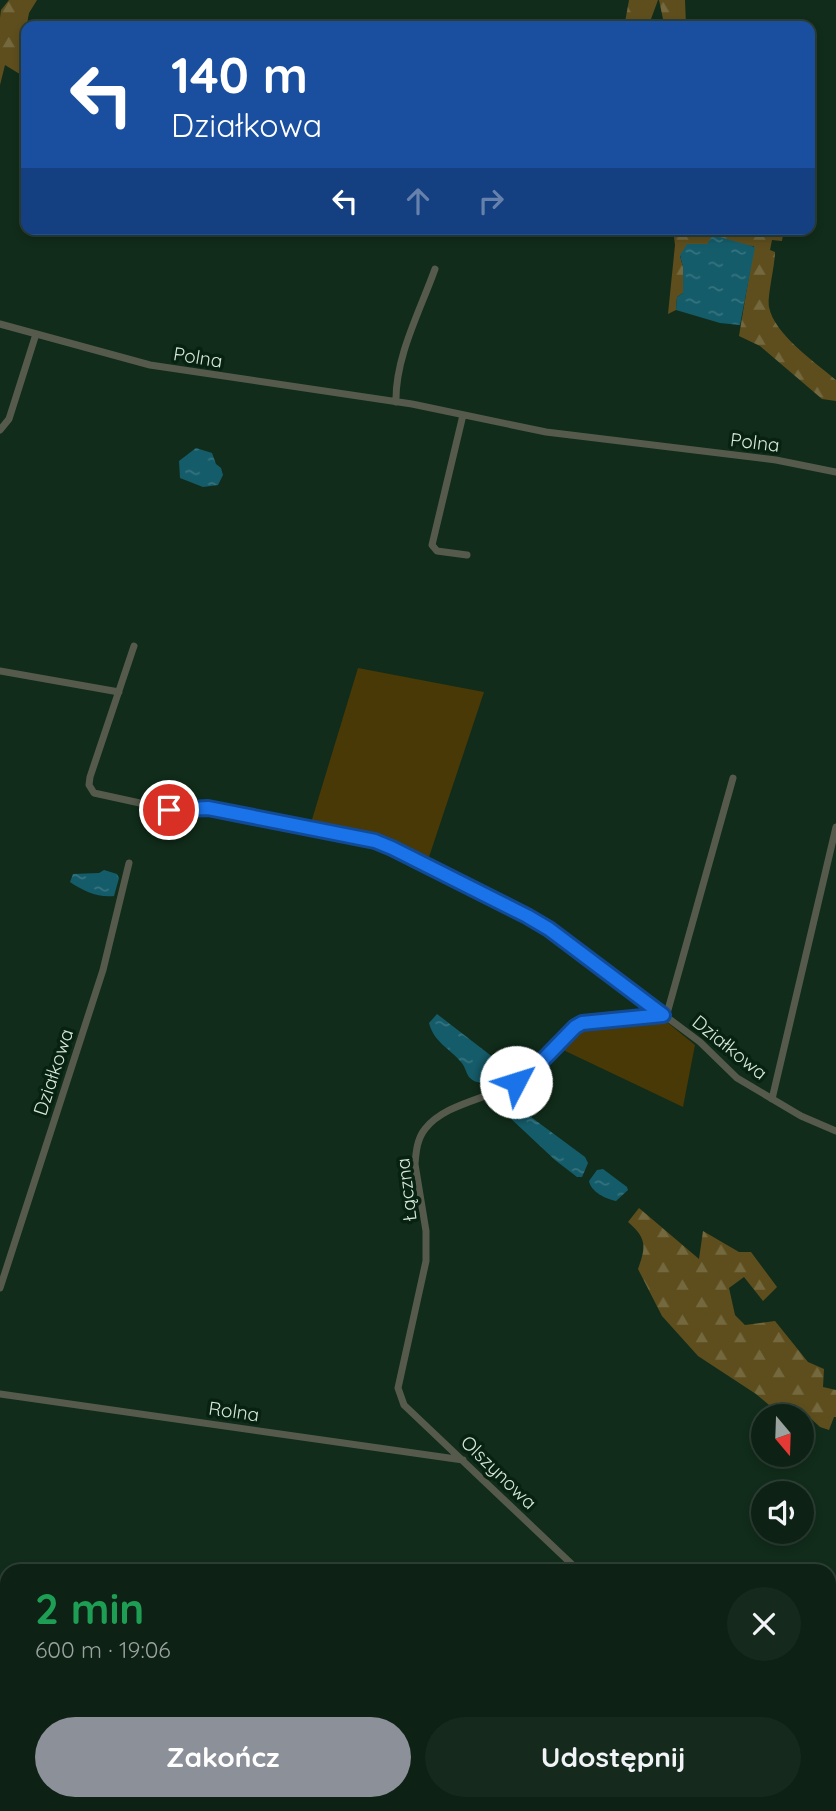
<!DOCTYPE html>
<html lang="pl">
<head>
<meta charset="utf-8">
<style>
	:root { --surface:#0d2114; --page:#16291d; --text:#f1f3f6; --muted:#9aa3a0; --line:#2d3e34; --accent:#8c9099 }
	body { margin:0; font-family:Quicksand,sans-serif; background:var(--page); color:var(--text); height:100vh; display:flex; flex-direction:column; font-size:26px; white-space:nowrap }
	* { box-sizing:border-box; margin:0 }
	p { font-size:23px; color:var(--muted) }
	.icon { flex:none; width:38px; height:38px; fill:none; stroke:currentColor; stroke-width:2; stroke-linecap:round; stroke-linejoin:round }
	.map { position:relative; flex:1; overflow:hidden }
	.sheet { position:absolute; left:0px; top:1564px; width:836px; height:247px; display:flex; flex-direction:column; background:var(--surface); border-radius:21px 21px 0 0; box-shadow:0 4px 10px #0003,0 0 0 2px var(--line) }
	.sheet>* { flex:none }
	.guide { position:absolute; left:21px; top:21px; width:794px; height:214px; border-radius:14px; box-shadow:0 4px 10px #0003,0 0 0 2px var(--line); background:#1a4fa0; color:#fff; overflow:hidden }
	.needle { width:46px; rotate:161deg }
	.tools { position:absolute; left:751px; top:1404px; display:grid; gap:14px }
	.tools a { display:grid; place-items:center; width:63px; height:63px; border-radius:50%; background:var(--surface); box-shadow:0 4px 10px #0003,0 0 0 2px var(--line); font-size:35px }
	.pin { position:absolute; display:grid; place-items:center; width:60px; height:60px; color:#fff; margin:-30px; border:4px solid #fff; border-radius:50%; box-shadow:0 2px 7px #0007 }
	.me { position:absolute; width:77px; margin:-38px; rotate:50deg; stroke-linejoin:round; filter:drop-shadow(0 0 5px #0008) }
	.turn { display:flex; align-items:center; gap:24px; height:147px; padding:0 35px; font-size:32px }
	.turn .icon { width:91px; height:91px; stroke-width:2.5 }
	.turn b { display:block; font-size:49px; line-height:60px }
	.lanes { display:flex; align-items:center; height:66px; padding:0 35px; background:#0003; justify-content:center; gap:35px; direction:ltr }
	.lanes .off { opacity:.35 }
	.round { display:grid; place-items:center; flex:none; width:74px; height:74px; border-radius:37px; background:var(--page) }
	.head { display:flex; align-items:center; justify-content:space-between; height:119px; padding:0 35px }
	h1 { font-size:42px; font-weight:700; line-height:52px; color:#1e9e55 }
	.action { display:flex; gap:14px; margin-top:auto; padding:14px 35px }
	.action a { flex:1; height:80px; border-radius:42px; background:var(--accent); color:#fff; font-size:28px; font-weight:700; line-height:80px; text-align:center }
	.action a+a { background:var(--page); color:var(--text) }
	.map>svg:first-child { display:block }
	.grass { fill:#483906 }
	.forest { fill:url(#forest-firs) }
	.water { fill:url(#water-ripples) }
	.lines { fill:none; stroke-linecap:round; stroke-linejoin:round }
	.street { stroke:#555a4c; stroke-width:7 }
	.route-casing { stroke:#114b97; stroke-width:18 }
	.route { stroke:#1a73e8; stroke-width:12 }
	.labels { text-anchor:middle; stroke-width:7; stroke-linejoin:round; paint-order:stroke }
	.street-label { font-size:19px; fill:#d8e8db; stroke:#072211 }
</style>
</head>
<body>
<div class="map">
<svg width="836" height="1811" viewBox="0 0 836 1811">
	<defs>
		<pattern id="forest-firs" width="22" height="20" patternUnits="userSpaceOnUse" patternTransform="scale(1.75)"><rect width="22" height="20" fill="#5e4e1e"/><path d="M5 1l3.5 6h-7zM16 11l3.5 6h-7z" fill="#74683e"/></pattern>
		<pattern id="water-ripples" width="26" height="14" patternUnits="userSpaceOnUse" patternTransform="scale(1.75)"><rect width="26" height="14" fill="#155c6a"/><path d="M2 4q2-2 4 0t4 0M15 11q2-2 4 0t4 0" fill="none" stroke="#36737f"/></pattern>
	</defs>
	<rect width="100%" height="100%" fill="#112c1a"/>
	<path class="grass" d="M 358,668 L 484,692 L 428,860 L 381,838 L 310,826 Z
		M 662,1018 L 695,1045 L 683,1107 L 559,1048 L 583,1026 Z"/>
	<path class="forest" d="M 9,0 L 37,0 L 29,13 L 23,44 C 28,52 29,68 23,76 L 5,65 L 0,85 L 0,18 L 1,10 Z
		M 629,0 L 658,0 L 651,19 L 625,22 Z
		M 659,0 L 685,0 L 686,26 L 662,26 L 663,19 Z
		M 673,229 L 784,229 L 782,241 L 772,240 L 770,250 L 775,252 C 775,265 767,297 769,307 C 774,334 816,363 836,380 L 836,401 L 822,399 L 760,346 L 739,336 L 754,246 L 707,244 L 680,256 L 683,267 L 683,293 L 677,297 L 676,310 L 668,314 L 675,245 Z
		M 639,1208 L 699,1259 L 703,1231 L 739,1252 L 751,1252 L 777,1287 L 763,1301 L 744,1277 L 729,1288 L 735,1315 L 745,1325 L 775,1321 L 808,1362 L 824,1369 L 823,1387 L 836,1390 L 836,1417 L 834,1417 L 829,1430 L 820,1427 L 807,1415 L 802,1433 L 802,1416 L 782,1416 L 756,1394 L 698,1356 L 662,1316 L 638,1269 C 646,1247 647,1238 628,1222 Z"/>
	<path class="water" d="M 713,235 L 755,247 L 740,325 L 720,323 L 676,310 L 677,297 L 683,293 L 683,267 L 680,255 L 687,244 L 707,244 Z
		M 196,448 L 212,453 L 216,464 L 221,468 L 223,475 L 218,485 L 203,487 L 180,478 L 179,461 Z
		M 104,870 L 117,874 L 119,878 L 114,896 C 99,898 83,891 70,882 L 73,874 L 99,873 Z
		M 437,1014 L 494,1058 L 498,1072 C 493,1082 478,1087 469,1077 C 466,1073 465,1066 461,1062 C 449,1048 434,1042 429,1023 Z
		M 510,1108 L 531,1117 L 585,1157 L 588,1163 L 582,1177 L 577,1177 L 555,1160 L 506,1114 L 505,1110 Z
		M 603,1169 L 627,1187 L 628,1190 L 616,1201 C 606,1199 591,1192 589,1181 L 597,1170 Z"/>
	<g class="lines">
		<path class="street" d="M 0,324 L 150,365 L 412,404 L 546,432 L 776,460 L 836,472
			M 396,402 C 395,357 420,311 435,269
			M 463,415 L 432,545 L 437,551 L 467,555
			M 0,430 L 9,419 L 36,334
			M 134,646 L 90,777 L 89,785 L 94,793 L 149,805 L 158,813
			M 0,671 L 119,692
			M 149,819 L 168,810 L 208,808 L 375,841 L 410,856 L 527,916 L 549,929 L 700,1042 L 737,1078 L 801,1116 L 836,1131
			M 666,1017 L 733,778
			M 772,1099 L 836,827
			M 0,1288 L 103,970 L 129,863
			M 0,1394 L 463,1460
			M 580,1572 L 404,1405 L 398,1388 L 426,1261 L 426,1231 L 415,1164 C 416,1152 417,1139 425,1129 C 446,1102 492,1099 520,1080 C 539,1066 564,1030 583,1023 C 606,1016 639,1017 663,1015
			M 0,1774 L 7,1775
			M 246,1804 L 301,1811
			M 796,1804 L 802,1811"/>
	</g>
	<g class="lines">
		<defs>
			<path id="route" d="M 169,810 L 208,808 L 375,841 L 392,848 L 527,916 L 549,929 L 663,1015 L 582,1023 L 575,1027 L 538,1065 L 516,1082"/>
		</defs>
		<use href="#route" class="route-casing"/>
		<use href="#route" class="route"/>
	</g>
	<g class="labels">
		<g class="street-label">
			<text transform="translate(198 357) rotate(9)" y="7">Polna</text>
			<text transform="translate(755 442) rotate(7)" y="7">Polna</text>
			<text transform="translate(730 1047) rotate(39)" y="7">Działkowa</text>
			<text transform="translate(53 1072) rotate(-72)" y="7">Działkowa</text>
			<text transform="translate(406 1190) rotate(-97)" y="7">Łączna</text>
			<text transform="translate(234 1411) rotate(8)" y="7">Rolna</text>
			<text transform="translate(499 1472) rotate(44)" y="7">Olszynowa</text>
		</g>
	</g>
</svg>
<div class="tools">
<a><svg class="needle" viewBox="-14 -14 28 28"><path d="M0-13l5 13h-10z" fill="#e53935"/><path d="M0 13l5-13h-10z" fill="#9aa3a0"/></svg></a>
<a><svg class="icon" aria-label="sound" viewBox="0 0 24 24"><path d="M4 9h4l5-4v14l-5-4H4zM17 9q2 3 0 6"/></svg></a>
</div>
<div class="pin" style="left:169px;top:810px;background:#d93025"><svg class="icon" aria-label="arrive" viewBox="0 0 24 24"><path d="M6 21V4h12l-3 4 3 4H6"/></svg></div>
<svg class="me" style="left:516px;top:1082px" viewBox="-20 -20 40 40"><circle r="19" fill="#fff"/><path d="M0-13L10 11 0 6-10 11z" fill="#1a73e8"/></svg>
<div class="guide">
<div class="turn"><svg class="icon" aria-label="left" viewBox="0 0 24 24"><path d="M17 20v-9H6M10 6l-5 5 5 5"/></svg><div><b>140 m</b>Działkowa</div></div>
<div class="lanes"><svg class="icon" aria-label="left" viewBox="0 0 24 24"><path d="M17 20v-9H6M10 6l-5 5 5 5"/></svg><svg class="icon off" aria-label="ahead" viewBox="0 0 24 24"><path d="M12 20V5M6 11l6-6 6 6"/></svg><svg class="icon off" aria-label="right" viewBox="0 0 24 24"><path d="M7 20v-9h11M14 6l5 5-5 5"/></svg></div>
</div>
<section class="sheet">
<div class="head"><div><h1>2 min</h1><p>600 m · 19:06</p></div><a class="round"><svg class="icon" aria-label="close" viewBox="0 0 24 24"><path d="M6 6l12 12M18 6L6 18"/></svg></a></div>
<div class="action"><a>Zakończ</a><a>Udostępnij</a></div>
</section>
</div>
</body>
</html>
